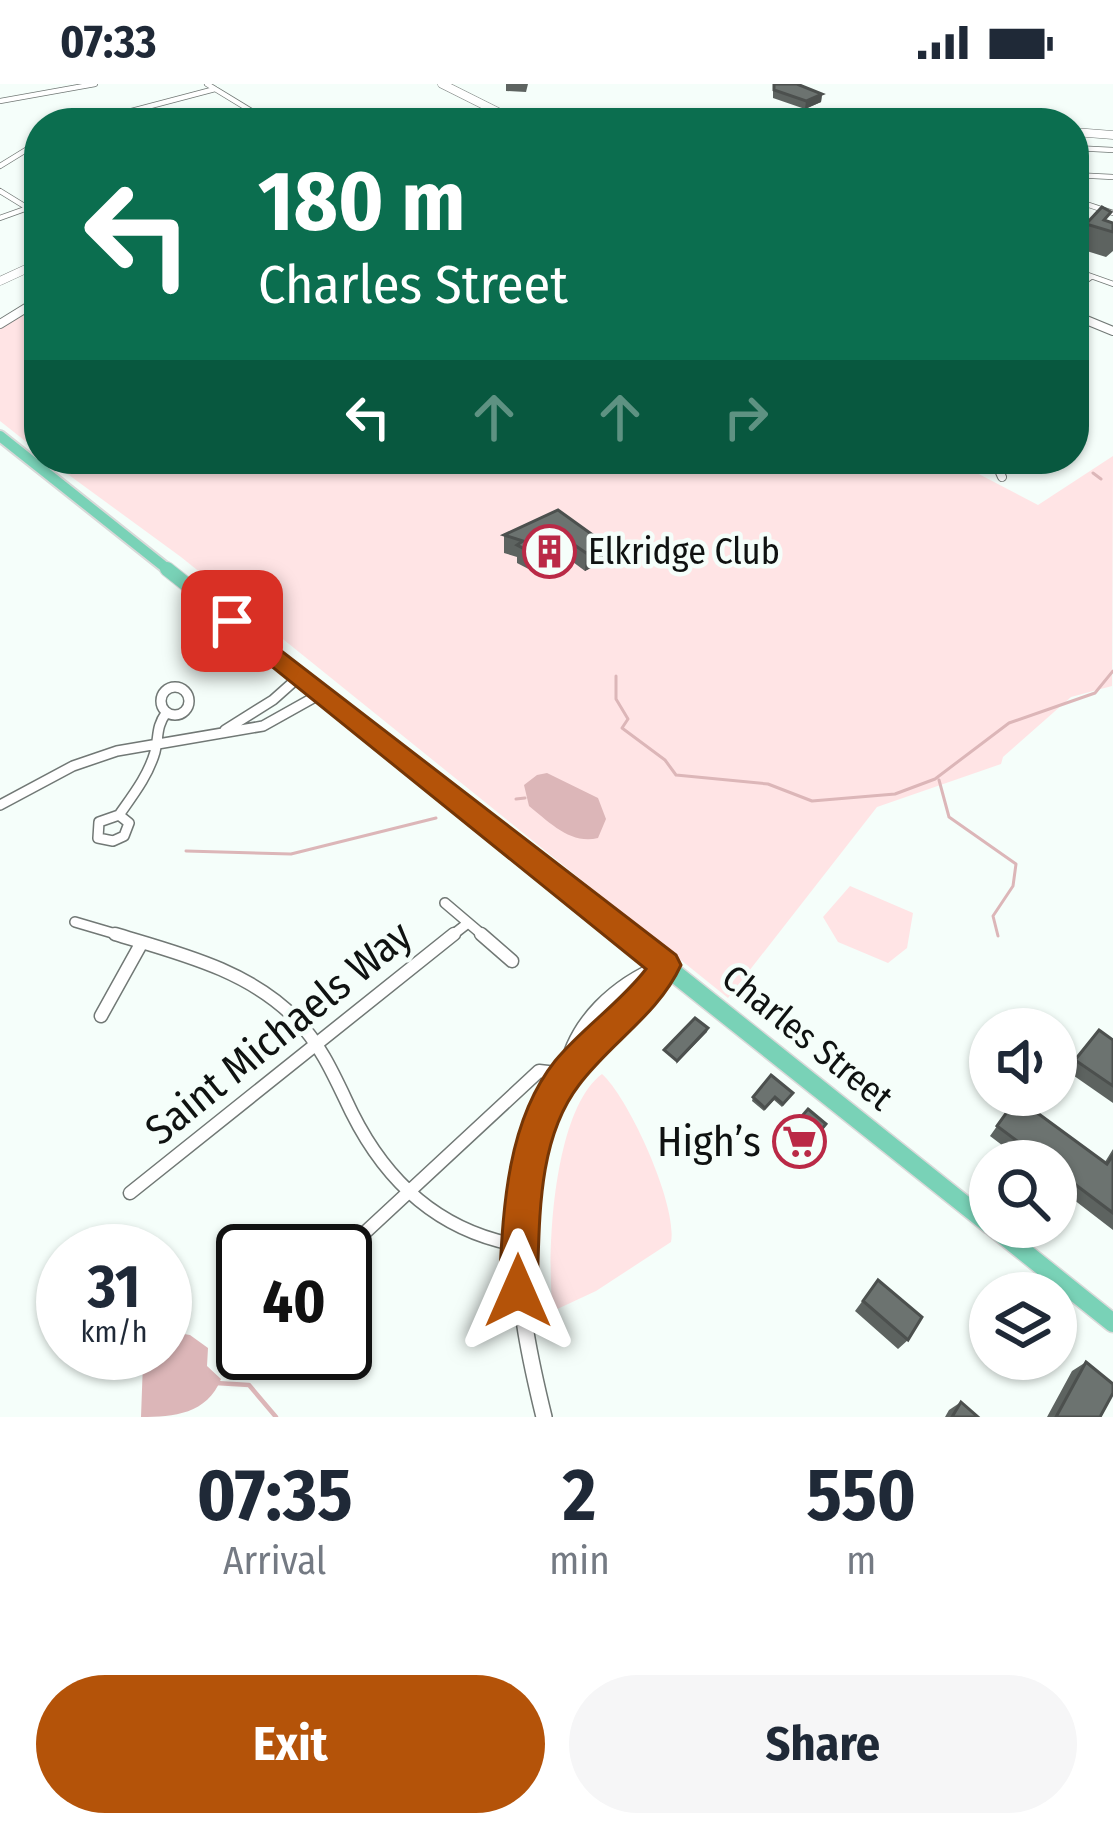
<!DOCTYPE html>
<html lang="en">
<head>
<meta charset="utf-8">
<style>
	:root { --surface:#fff; --page:#f6f6f7; --text:#1f2937; --muted:#747a83; --accent:#b45309 }
	body { margin:0; font-family:"Fira Sans Condensed",sans-serif; background:var(--page); color:var(--text); height:100vh; display:flex; flex-direction:column; font-size:45px; white-space:nowrap }
	* { box-sizing:border-box; margin:0 }
	p { font-size:39px; color:var(--muted) }
	.icon { flex:none; width:66px; height:66px; fill:none; stroke:currentColor; stroke-width:2; stroke-linecap:round; stroke-linejoin:round }
	.map { position:relative; height:1333px; overflow:hidden }
	.side { display:flex; flex-direction:column; background:var(--surface); flex:1 }
	.side>* { flex:none }
	.hud { position:absolute; left:24px; top:24px; width:1065px; height:366px; border-radius:48px; box-shadow:0 3px 9px #0004; background:#0b6e4f; color:#fff; overflow:hidden }
	.tools { position:absolute; left:969px; top:924px; display:grid; gap:24px }
	.tools a { display:grid; place-items:center; width:108px; height:108px; border-radius:50%; background:var(--surface); box-shadow:0 3px 9px #0004; font-size:60px }
	.speed { position:absolute; left:36px; top:1140px; display:flex; gap:24px; font-size:60px; font-weight:700; text-align:center }
	.speed>* { display:grid; place-content:center; width:156px; height:156px; border-radius:50%; background:var(--surface); box-shadow:0 3px 9px #0004; line-height:1 }
	.speed small { font-size:30px; font-weight:400 }
	.speed .limit { border:6px solid #111; border-radius:18px; background:#fff; color:#111 }
	.pin { position:absolute; display:grid; place-items:center; width:102px; height:102px; color:#fff; margin:-51px; border-radius:24px; box-shadow:0 6px 18px #0006 }
	.me { position:absolute; width:132px; margin:-66px; rotate:0deg; stroke-linejoin:round; filter:drop-shadow(0 0 9px #0008) }
	.turn { display:flex; align-items:center; gap:42px; height:252px; padding:0 36px; font-size:54px }
	.turn .icon { width:156px; height:156px; stroke-width:2.5 }
	.turn b { display:block; font-size:84px; line-height:102px }
	.lanes { display:flex; align-items:center; height:114px; padding:0 36px; background:#0003; justify-content:center; gap:60px; direction:ltr }
	.lanes .off { opacity:.35 }
	.eta { display:flex; justify-content:space-evenly; align-items:center; height:204px; text-align:center }
	.eta b { font-size:72px; font-weight:700; line-height:84px }
	.primary-button { display:flex; gap:24px; margin-top:auto; padding:24px 36px }
	.primary-button a { flex:1; height:138px; border-radius:72px; background:var(--accent); color:#fff; font-size:48px; font-weight:700; line-height:138px; text-align:center }
	.primary-button a+a { background:var(--page); color:var(--text) }
	.status { display:flex; justify-content:space-between; align-items:center; height:84px; padding:0 60px; background:var(--surface); direction:ltr }
	.status svg { height:33px; fill:currentColor }
	.map>svg:first-child { display:block }
	.green { fill:#ffe4e5 }
	.water { fill:#dcb6b8 }
	.lines { fill:none; stroke-linecap:round; stroke-linejoin:round }
	.stream-far1 { stroke:#dcb6b8; stroke-width:3 }
	.stream { stroke:#dcb6b8; stroke-width:4.5 }
	.street-far3-casing { stroke:#717875; stroke-width:6 }
	.street-far2-casing { stroke:#717875; stroke-width:10 }
	.street-far1-casing { stroke:#717875; stroke-width:12 }
	.street-casing { stroke:#717875; stroke-width:15 }
	.secondary-far1-casing { stroke:#717875; stroke-width:9 }
	.secondary-casing { stroke:#717875; stroke-width:18 }
	.primary-far2-casing { stroke:#d9d9d9; stroke-width:14 }
	.primary-far1-casing { stroke:#d9d9d9; stroke-width:16 }
	.primary-casing { stroke:#d9d9d9; stroke-width:21 }
	.street-far3 { stroke:#fff; stroke-width:4.5 }
	.street-far2 { stroke:#fff; stroke-width:8 }
	.street-far1 { stroke:#fff; stroke-width:9 }
	.street { stroke:#fff; stroke-width:12 }
	.secondary-far1 { stroke:#fff; stroke-width:8 }
	.secondary { stroke:#fff; stroke-width:15 }
	.primary-far2 { stroke:#79d2b7; stroke-width:10 }
	.primary-far1 { stroke:#79d2b7; stroke-width:14 }
	.primary { stroke:#79d2b7; stroke-width:18 }
	.wall { fill:#5d6360 }
	.shaded-wall { fill:#4c504e }
	.building { fill:#6c7370; stroke:#4c504e; stroke-width:3 }
	.route { fill:#b45309; stroke:#753606; stroke-width:3 }
	.labels { text-anchor:middle; stroke-width:9; stroke-linejoin:round; paint-order:stroke }
	.poi-label { font-size:36px; fill:#0f1211; stroke:#f5fefa; text-anchor:start }
	.street-label { font-size:36px; fill:#0f1211; stroke:#f5fefa }
	.near-street-label { font-size:42px; fill:#0f1211; stroke:#f5fefa }
	.near-poi-label { font-size:42px; fill:#0f1211; stroke:#f5fefa; text-anchor:end }
</style>
</head>
<body>
<div class="status"><b>07:33</b><svg viewBox="0 0 49 12"><path d="M0 12V9h3v3zM5 12V6h3v6zM10 12V3h3v9zM15 12V0h3v12zM26 1h20v11H26zM47 4h2v5h-2z"/></svg></div>
<div class="map">
<svg width="1113" height="1333" viewBox="0 0 1113 1333">
	<rect width="100%" height="100%" fill="#f5fefa"/>
	<path class="green" d="M 39,220 L 39,368 L 0,337 L 0,243 Z
		M 1113,372 L 1112,602 L 1071,613 L 1003,673 L 1001,680 L 877,723 L 728,914 L 181,473 L 47,375 L 950,375 L 1038,421 Z
		M 850,802 L 913,829 L 907,864 L 888,879 L 838,858 L 823,833 Z
		M 602,990 C 629,1014 678,1122 671,1158 L 596,1207 L 553,1227 C 546,1171 553,1026 602,990 Z"/>
	<path class="water" d="M 547,689 L 598,714 L 606,735 L 598,754 C 571,761 549,738 529,722 L 524,701 L 537,691 Z
		M 178,1249 L 190,1251 L 208,1264 L 207,1282 L 221,1295 C 207,1330 174,1333 141,1333 L 143,1278 L 153,1269 L 165,1269 L 165,1258 Z"/>
	<g class="lines">
		<path class="stream-far1" d="M 1093,389 L 1101,395
			M 616,592 L 616,615 L 628,635 L 622,644 L 665,676 L 676,691 L 768,700 L 812,717 L 895,710 L 935,695 L 1009,639 L 1095,609 L 1113,587
			M 939,696 L 949,733 L 1016,780 L 1013,802 L 993,832 L 998,852
			M 516,715 L 525,714
			M 186,767 L 291,770 L 436,734"/>
		<path class="stream" d="M 216,1299 L 249,1301 L 276,1333"/>
		<defs>
			<path id="street-far3" d="M 207,0 L 271,39
				M 0,17 L 95,0
				M 86,39 L 215,5
				M 1074,64 L 1113,66
				M 0,82 L 39,58
				M 1074,91 L 1113,93
				M 0,107 L 39,131
				M 1074,116 L 1113,129
				M 0,134 L 39,120
				M 1074,186 L 1113,200
				M 1074,205 L 1091,193"/>
			<path id="street-far2" d="M 1074,231 L 1113,247
				M 0,240 L 39,216
				M 994,375 L 1002,393"/>
			<path id="street-far1" d="M161 617a14 14 0 1 1 28 0a14 14 0 1 1-28 0Z
				M 225,646 L 273,616 L 300,592
				M 0,721 L 73,682 L 117,667 L 263,642 L 322,609
				M 119,731 L 129,739 L 124,752 L 113,757 L 98,754 L 99,738 Z
				M 119,731 C 133,711 148,692 155,668 C 159,652 156,643 166,629
				M 445,819 L 485,853
				M 75,838 L 126,853
				M 450,853 L 468,839"/>
			<path id="street" d="M 115,850 C 178,869 249,886 296,935 C 322,962 336,996 352,1029 C 387,1099 440,1147 517,1161
				M 481,850 L 512,877
				M 101,932 L 141,860
				M 130,1109 L 454,850
				M 345,1167 L 539,987 L 566,990"/>
			<path id="secondary-far1" d="M 442,0 L 520,39
				M 574,39 L 740,32 L 834,39
				M 1074,48 L 1113,51
				M 0,197 L 39,179"/>
			<path id="secondary" d="M 566,990 C 575,938 617,901 664,882
				M 544,1333 C 517,1223 493,1091 565,992 C 590,958 625,929 655,899 L 665,881"/>
			<path id="primary-far2" d="M 0,352 L 171,488"/>
			<path id="primary-far1" d="M 167,485 L 629,853"/>
			<path id="primary" d="M 625,850 L 990,1141
				M 993,1143 L 1113,1239"/>
		</defs>
		<use href="#street-far3" class="street-far3-casing"/>
		<use href="#street-far2" class="street-far2-casing"/>
		<use href="#street-far1" class="street-far1-casing"/>
		<use href="#street" class="street-casing"/>
		<use href="#secondary-far1" class="secondary-far1-casing"/>
		<use href="#secondary" class="secondary-casing"/>
		<use href="#primary-far2" class="primary-far2-casing"/>
		<use href="#primary-far1" class="primary-far1-casing"/>
		<use href="#primary" class="primary-casing"/>
		<use href="#street-far3" class="street-far3"/>
		<use href="#street-far2" class="street-far2"/>
		<use href="#street-far1" class="street-far1"/>
		<use href="#street" class="street"/>
		<use href="#secondary-far1" class="secondary-far1"/>
		<use href="#secondary" class="secondary"/>
		<use href="#primary-far2" class="primary-far2"/>
		<use href="#primary-far1" class="primary-far1"/>
		<use href="#primary" class="primary"/>
	</g>
	<path class="wall" d="M 506,0 L 528,0 L 526,8 L 506,7 Z
		M 773,0 L 797,0 L 822,10 L 821,18 L 805,25 L 773,14 Z
		M 1113,139 L 1113,167 L 1106,173 L 1077,164 L 1086,140 Z
		M 504,451 L 604,459 L 604,477 L 585,487 L 573,478 L 542,492 L 517,479 L 517,473 L 504,469 Z
		M 1099,946 L 1113,956 L 1113,1019 L 1067,987 Z
		M 791,1012 L 782,1023 L 774,1016 L 764,1027 L 752,1017 L 753,1013 Z
		M 1017,1014 L 1105,1078 L 1113,1065 L 1113,1146 L 1056,1102 L 1056,1077 L 1023,1077 L 990,1052 Z
		M 821,1050 L 796,1079 L 779,1064 L 783,1054 Z
		M 878,1196 L 908,1256 L 898,1265 L 855,1227 Z
		M 1086,1278 L 1100,1333 L 1047,1333 L 1072,1287 Z
		M 961,1318 L 978,1333 L 945,1333 L 949,1326 Z"/>
	<path class="shaded-wall" d="M 822,10 L 821,18 L 805,25 L 806,17 Z
		M 604,459 L 604,477 L 585,487 L 586,469 Z
		M 573,460 L 573,478 L 542,492 L 542,474 Z
		M 708,944 L 707,948 L 676,980 L 677,977 Z
		M 826,1040 L 821,1050 L 796,1079 L 801,1070 Z"/>
	<path class="building" d="M 774,0 L 797,0 L 822,10 L 806,17 L 774,6 Z
		M 1102,123 L 1111,128 L 1104,136 L 1113,139 L 1113,148 L 1086,140 Z
		M 558,426 L 604,459 L 586,469 L 573,460 L 542,474 L 517,461 L 523,457 L 504,451 Z
		M 695,934 L 708,944 L 677,977 L 664,966 Z
		M 1099,946 L 1113,956 L 1113,1002 L 1075,976 Z
		M 771,991 L 793,1009 L 783,1020 L 775,1013 L 765,1024 L 753,1013 Z
		M 1017,1014 L 1107,1080 L 1113,1071 L 1113,1129 L 1056,1086 L 1056,1077 L 1044,1077 L 997,1042 Z
		M 808,1025 L 826,1040 L 801,1070 L 783,1054 Z
		M 878,1196 L 922,1233 L 908,1256 L 863,1217 Z
		M 1086,1278 L 1113,1300 L 1113,1309 L 1100,1333 L 1056,1333 Z
		M 961,1318 L 978,1333 L 952,1333 Z"/>
	<path class="route" d="M 232,529 L 676,871 L 681,881 C 658,931 611,958 579,1001 C 536,1057 540,1140 537,1207 L 531,1220 L 518,1226 L 504,1220 L 499,1207 C 503,1131 505,1040 555,977 C 582,944 620,919 646,885 L 223,543 L 219,537 Z"/>
	<defs>
		<symbol id="building-ring" viewBox="-11 -11 22 22"><circle r="9.5" fill="#f5fefa" stroke="#ba2946" stroke-width="1.5"/><path d="M-4-6H4V6H1V3H-1V6H-4ZM-2.5-4.3h1.7v1.8h-1.7ZM.8-4.3h1.7v1.8H.8ZM-2.5-1h1.7V.8h-1.7ZM.8-1h1.7V.8H.8Z" fill="#ba2946"/></symbol>
		<symbol id="supermarket-ring" viewBox="-11 -11 22 22"><circle r="9.5" fill="#f5fefa" stroke="#ba2946" stroke-width="1.5"/><path d="M-6-5.5h2.5l.6 2H6L4.5 2H-2.5L-4.4-4H-6ZM-1.5 3.2a1.3 1.3 0 1 0 .1 0ZM3 3.2a1.3 1.3 0 1 0 .1 0Z" fill="#ba2946"/></symbol>
	</defs>
	<g fill-rule="evenodd">
		<use href="#building-ring" x="520" y="438" width="59" height="59"/>
		<use href="#supermarket-ring" x="770" y="1028" width="59" height="59"/>
	</g>
	<g class="labels">
		<g class="poi-label">
			<text x="588" y="480">Elkridge Club</text>
		</g>
		<g class="street-label">
			<text transform="translate(808 953) rotate(39)" y="13">Charles Street</text>
		</g>
		<g class="near-street-label">
			<text transform="translate(278 948) rotate(-39)" y="15">Saint Michaels Way</text>
		</g>
		<g class="near-poi-label">
			<text x="761" y="1072">High’s</text>
		</g>
	</g>
</svg>
<div class="tools">
<a><svg class="icon" aria-label="sound" viewBox="0 0 24 24"><path d="M4 9h4l5-4v14l-5-4H4zM17 9q2 3 0 6"/></svg></a>
<a><svg class="icon" aria-label="search" viewBox="0 0 24 24"><circle cx="10" cy="10" r="6"/><path d="M15 15l6 6"/></svg></a>
<a><svg class="icon" aria-label="layers" viewBox="0 0 24 24"><path d="M12 4l9 5-9 5-9-5zM3 14l9 5 9-5"/></svg></a>
</div>
<div class="speed"><div>31<small>km/h</small></div><div class="limit">40</div></div>
<div class="pin" style="left:232px;top:537px;background:#d93025"><svg class="icon" aria-label="arrive" viewBox="0 0 24 24"><path d="M6 21V4h12l-3 4 3 4H6"/></svg></div>
<svg class="me" style="left:518px;top:1207px" viewBox="-20 -20 40 40"><path d="M0-17L14 15 0 8-14 15z" fill="#b45309" stroke="#fff" stroke-width="4"/></svg>
<div class="hud">
<div class="turn"><svg class="icon" aria-label="left" viewBox="0 0 24 24"><path d="M17 20v-9H6M10 6l-5 5 5 5"/></svg><div><b>180 m</b>Charles Street</div></div>
<div class="lanes"><svg class="icon" aria-label="left" viewBox="0 0 24 24"><path d="M17 20v-9H6M10 6l-5 5 5 5"/></svg><svg class="icon off" aria-label="ahead" viewBox="0 0 24 24"><path d="M12 20V5M6 11l6-6 6 6"/></svg><svg class="icon off" aria-label="ahead" viewBox="0 0 24 24"><path d="M12 20V5M6 11l6-6 6 6"/></svg><svg class="icon off" aria-label="right" viewBox="0 0 24 24"><path d="M7 20v-9h11M14 6l5 5-5 5"/></svg></div>
</div>
</div>
<section class="side">
<div class="eta">
<div><b>07:35</b><p>Arrival</p></div>
<div><b>2</b><p>min</p></div>
<div><b>550</b><p>m</p></div>
</div>
<div class="primary-button"><a>Exit</a><a>Share</a></div>
</section>
</body>
</html>
